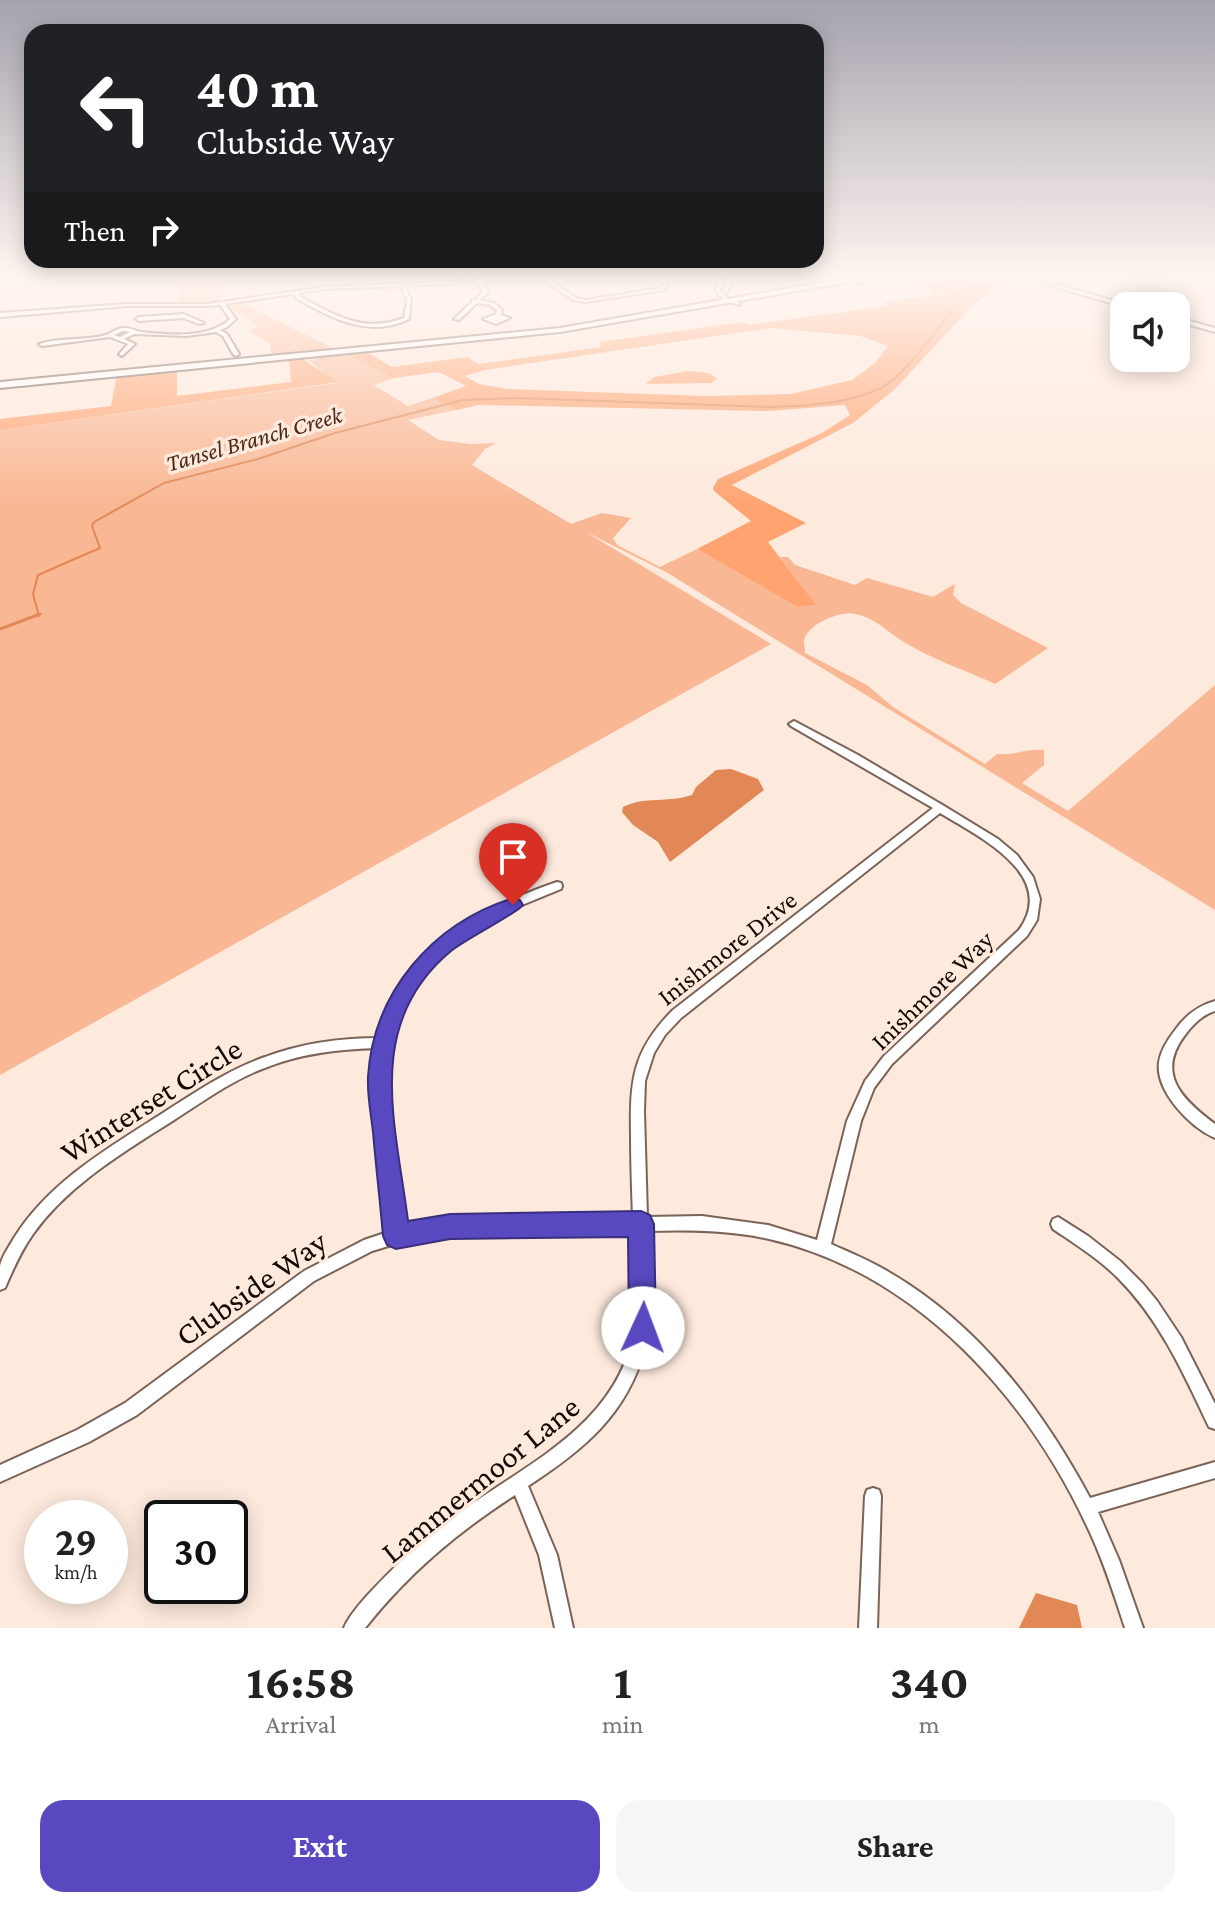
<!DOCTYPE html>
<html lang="en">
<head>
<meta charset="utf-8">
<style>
	:root { --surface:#fff; --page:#f6f6f6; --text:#222; --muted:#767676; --accent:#5849c1 }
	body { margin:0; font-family:"Crimson Pro",serif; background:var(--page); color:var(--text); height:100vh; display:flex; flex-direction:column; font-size:30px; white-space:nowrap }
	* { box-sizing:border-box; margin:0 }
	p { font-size:26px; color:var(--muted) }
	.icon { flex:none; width:44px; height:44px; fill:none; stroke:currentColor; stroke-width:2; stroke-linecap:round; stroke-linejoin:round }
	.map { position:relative; height:1628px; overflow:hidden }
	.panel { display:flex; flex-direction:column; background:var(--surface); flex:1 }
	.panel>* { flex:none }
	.guide { position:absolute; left:24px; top:24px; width:800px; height:244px; border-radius:24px; box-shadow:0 4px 20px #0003; background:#202124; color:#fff; overflow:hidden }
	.controls { position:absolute; left:1110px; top:292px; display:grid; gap:16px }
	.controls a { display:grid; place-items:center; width:80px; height:80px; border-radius:16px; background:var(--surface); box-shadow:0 4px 20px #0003; font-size:40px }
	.speed { position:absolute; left:24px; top:1500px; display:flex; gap:16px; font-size:40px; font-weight:700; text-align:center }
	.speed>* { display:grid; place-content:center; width:104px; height:104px; border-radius:50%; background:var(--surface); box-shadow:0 4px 20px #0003; line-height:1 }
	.speed small { font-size:20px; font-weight:400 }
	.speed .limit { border:4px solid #111; border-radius:12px; background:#fff; color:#111 }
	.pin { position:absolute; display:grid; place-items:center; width:68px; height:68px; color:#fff; margin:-82px -34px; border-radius:50% 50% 50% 0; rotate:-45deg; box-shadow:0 0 8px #0007 }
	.pin .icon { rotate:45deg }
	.me { position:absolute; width:88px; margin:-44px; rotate:2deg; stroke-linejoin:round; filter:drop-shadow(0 0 6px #0008) }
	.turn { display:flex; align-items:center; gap:28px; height:168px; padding:0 40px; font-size:36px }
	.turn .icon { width:104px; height:104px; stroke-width:2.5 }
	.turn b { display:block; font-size:56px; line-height:68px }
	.then { display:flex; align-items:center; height:76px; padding:0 40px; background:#0003; gap:16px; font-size:30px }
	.eta { display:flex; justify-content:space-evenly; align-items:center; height:136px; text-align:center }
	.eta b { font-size:48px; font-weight:700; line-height:56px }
	.button { display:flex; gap:16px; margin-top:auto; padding:16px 40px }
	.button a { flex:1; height:92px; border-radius:24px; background:var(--accent); color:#fff; font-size:32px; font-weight:700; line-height:92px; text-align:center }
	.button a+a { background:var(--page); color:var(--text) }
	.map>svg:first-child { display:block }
	.green { fill:#f9b793 }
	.forest { fill:#ffa471; fill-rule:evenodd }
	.water { fill:#e18856 }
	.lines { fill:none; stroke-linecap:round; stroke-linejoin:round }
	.stream-far1 { stroke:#e18856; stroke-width:2 }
	.stream { stroke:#e18856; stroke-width:3 }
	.street-casing { stroke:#7b6457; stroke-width:4 }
	.secondary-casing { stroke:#7b6457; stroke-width:4 }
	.primary-casing { stroke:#7b6457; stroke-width:4 }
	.street { fill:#fff; fill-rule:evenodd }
	.secondary { fill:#fff; fill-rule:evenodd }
	.primary { fill:#fff; fill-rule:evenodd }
	.route { fill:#5849c1; stroke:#392f7d; stroke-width:2 }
	.labels { text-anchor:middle; stroke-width:7; stroke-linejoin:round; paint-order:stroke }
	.far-water-label { font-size:24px; font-style:italic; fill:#4d2914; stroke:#fee9dd }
	.street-label { font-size:26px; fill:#120905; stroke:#fee9dd }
	.near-street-label { font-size:32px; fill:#120905; stroke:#fee9dd }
</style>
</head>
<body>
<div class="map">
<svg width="1215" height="1628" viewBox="0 0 1215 1628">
	<rect width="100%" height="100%" fill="#fee9dd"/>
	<path class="green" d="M 181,277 L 217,277 L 217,284 L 225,287 L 199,287 L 218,290 L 214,294 L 225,295 L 221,298 L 223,301 L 180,303 L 177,294 L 182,292 Z
		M 239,302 L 335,349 L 270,356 L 271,344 L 249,331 L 258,326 L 225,305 Z
		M 345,354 L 394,378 L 374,385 L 408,406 L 432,398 L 456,410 L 408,420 L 439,440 L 470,444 L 496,443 L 485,449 L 472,465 L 571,524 L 602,513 L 631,518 L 613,538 L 617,545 L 660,567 L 697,549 L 797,607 L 815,605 L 780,557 L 788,557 L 795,565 L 855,585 L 867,578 L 933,597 L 955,584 L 953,595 L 961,603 L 1048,648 L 995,684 C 965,670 931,659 904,642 C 886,631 877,619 856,614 C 841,610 807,624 804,641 C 804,645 805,649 805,653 L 867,685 L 893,707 L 985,764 L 997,754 C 1014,756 1027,748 1044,750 L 1044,765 L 1022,783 L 1068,811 L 1215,685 L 1215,910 L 666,572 L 586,532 L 771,644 L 0,1075 L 0,430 L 336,383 L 309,360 Z"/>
	<path class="forest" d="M 930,277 L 1009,277 L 969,309 L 895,389 L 853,423 L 732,485 L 806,523 L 768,542 L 816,605 L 797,607 L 697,549 L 751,521 L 714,491 L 713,488 L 718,479 L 822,433 L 850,415 L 845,405 L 769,411 L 479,405 L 456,410 L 432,398 L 466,386 L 439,372 L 394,378 L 345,354 L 367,352 L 392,367 L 467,357 L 479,364 L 601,347 L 600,342 L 743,322 L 748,325 L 887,306 L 885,302 L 936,295 L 915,279 ZM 771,328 L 860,336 L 888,346 L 875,363 L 852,380 L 791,394 L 705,396 L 507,389 L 479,384 L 465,376 L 485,370 Z
		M 298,356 L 338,382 L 0,430 L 0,419 L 111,406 L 117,374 L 177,368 L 177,396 L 291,382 L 289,357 Z
		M 688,371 L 709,373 L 717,378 L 711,383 L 646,384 L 654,377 Z"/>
	<path class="water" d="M 731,769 L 758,779 L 764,790 L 670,862 L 658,842 L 633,825 L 622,812 L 623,807 C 644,796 669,803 692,795 L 696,787 L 716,770 Z
		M 1036,1593 L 1077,1605 L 1082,1628 L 1019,1628 Z"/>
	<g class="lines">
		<path class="stream-far1" d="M 39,616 L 33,594 L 38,575 L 100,548 L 92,526 L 94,522 L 164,483 L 258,459 L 335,433 L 463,400 L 518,398 L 770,407 C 806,406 848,404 881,388 C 906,375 939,326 957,304 L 958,298 L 934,285 L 991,277"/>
		<path class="stream" d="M 0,629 L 40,614"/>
		<defs>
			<path id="street" d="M 497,277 L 509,277 L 482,281 L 488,292 L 480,300 L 494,303 L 502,310 L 501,315 L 510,318 L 496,324 L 483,319 L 496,314 L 497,310 L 490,305 L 477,303 L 459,320 L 454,319 L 472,302 L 472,300 L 475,300 L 483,292 L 477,282 L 405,286 L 411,300 L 409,319 C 369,339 332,318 297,299 L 293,294 L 225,304 L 236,319 L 227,327 L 220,330 L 227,334 L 239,354 L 236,356 L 233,354 L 223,336 L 216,332 L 187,336 L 134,334 L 124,339 L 135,344 L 122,356 L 119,354 L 128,344 L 110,337 L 42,346 L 39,344 C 60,337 85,341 106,335 C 112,333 117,328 123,328 C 129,327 136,331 141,332 C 169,335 209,339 230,319 L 220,305 L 208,306 L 127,306 L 0,317 L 0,313 L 127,304 L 208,304 L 325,287 L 465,281 ZM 401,286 L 407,300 L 404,318 C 363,333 336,316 301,297 L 298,293 L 325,289 ZM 123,331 L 130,332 L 120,337 L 114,335 Z
				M 540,277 L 545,277 L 576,298 L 586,300 L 661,288 L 664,285 L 657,277 L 661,277 L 668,285 L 663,290 L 586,302 L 573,300 Z
				M 713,277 L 717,277 L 722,282 L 720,290 L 723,293 L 729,277 L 733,277 L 727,293 L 724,294 L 727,298 L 740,303 L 740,305 L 723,300 L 716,290 L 718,282 Z
				M 184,314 L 204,323 L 199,324 L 183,318 L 139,321 L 136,319 L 139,317 Z
				M 794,721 L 858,755 L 944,806 L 998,839 L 1017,855 L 1033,877 L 1040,899 L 1037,920 L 1027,936 L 892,1064 L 874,1088 L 861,1121 L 831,1244 C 851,1253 873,1262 892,1274 C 980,1326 1042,1409 1090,1498 L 1215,1462 L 1215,1478 L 1098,1512 L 1119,1560 L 1143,1628 L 1125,1628 C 1115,1597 1105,1566 1092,1537 C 1031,1401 919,1273 769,1239 C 729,1230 688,1230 648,1231 C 649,1258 654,1285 652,1311 C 651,1324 648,1336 645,1348 C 627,1415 583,1450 528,1486 L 557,1555 L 573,1628 L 555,1628 L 539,1555 L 515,1495 C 456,1533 408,1574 365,1628 L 344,1628 C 352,1608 387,1575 403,1559 C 428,1535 456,1514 485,1495 C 553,1450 623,1411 636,1322 C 640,1292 635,1261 634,1231 L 450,1234 L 405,1241 L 372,1251 L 314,1281 L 137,1415 L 89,1442 L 0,1482 L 0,1465 L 77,1430 L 125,1403 L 304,1271 L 364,1240 L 388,1232 C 381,1172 368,1109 378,1048 C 341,1049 304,1053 270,1066 C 235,1078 205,1100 174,1120 C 124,1152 69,1184 33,1234 C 21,1251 13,1269 5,1288 L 0,1290 C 0,1283 0,1273 0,1266 C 2,1256 9,1247 14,1238 C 49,1182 108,1148 163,1113 C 196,1092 228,1070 265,1057 C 302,1043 341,1038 380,1038 C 381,1027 386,1018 389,1008 C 417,939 491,905 557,882 L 561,883 L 562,886 L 561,889 C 530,902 495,914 467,933 C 444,949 423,970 408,994 C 370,1055 393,1160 402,1228 L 450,1220 L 633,1217 C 632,1190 631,1163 631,1136 C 630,1081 632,1051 673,1010 L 933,808 L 791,726 L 789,724 ZM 940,813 C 978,836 1059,875 1019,930 L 884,1056 L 865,1081 L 847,1121 L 817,1240 L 768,1225 L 702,1216 L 647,1217 L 644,1111 L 645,1081 L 654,1053 L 665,1035 L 681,1018 Z
				M 1215,1001 L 1215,1011 C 1202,1015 1193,1024 1185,1035 C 1155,1074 1183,1100 1215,1124 L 1215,1138 C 1190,1127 1155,1091 1159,1062 C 1161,1050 1168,1039 1176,1029 C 1186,1015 1198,1006 1215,1001 Z
				M 1058,1217 L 1088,1236 L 1120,1261 L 1143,1284 L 1157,1301 L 1181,1337 L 1215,1404 L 1215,1429 L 1209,1427 C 1184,1374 1160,1320 1118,1278 C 1099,1259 1075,1244 1053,1229 L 1051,1224 L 1053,1219 Z
				M 873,1488 L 879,1490 L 881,1496 L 877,1628 L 859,1628 L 865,1496 L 867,1490 Z"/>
			<path id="secondary" d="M 1022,277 L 1031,277 L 1132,306 L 1124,307 Z
				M 1176,317 L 1215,328 L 1215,332 L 1176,321 Z"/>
			<path id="primary" d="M 854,277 L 894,277 L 858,284 L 855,281 L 560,332 L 0,388 L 0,382 L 560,328 Z"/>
		</defs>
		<use href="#street" class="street-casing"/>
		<use href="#secondary" class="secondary-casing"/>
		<use href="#primary" class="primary-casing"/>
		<use href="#street" class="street"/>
		<use href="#secondary" class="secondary"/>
		<use href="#primary" class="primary"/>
	</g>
	<linearGradient id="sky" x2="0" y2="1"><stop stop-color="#a5a2ae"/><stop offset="0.55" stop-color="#fff5f0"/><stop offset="1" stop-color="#fff5f0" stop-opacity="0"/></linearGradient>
	<rect width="1215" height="505" fill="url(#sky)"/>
	<path class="route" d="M 513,898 L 520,900 L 523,905 C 519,912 464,940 451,951 C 363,1024 396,1124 408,1221 L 450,1214 L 641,1211 L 650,1215 L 654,1224 L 656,1328 L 652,1338 L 643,1342 L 633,1338 L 629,1328 L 628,1237 L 450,1239 L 396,1249 L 387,1245 L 383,1236 C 380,1201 376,1167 373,1132 C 371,1114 367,1095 368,1077 C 373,992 433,923 513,898 Z"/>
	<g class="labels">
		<g class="far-water-label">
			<text transform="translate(254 439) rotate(-16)" y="8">Tansel Branch Creek</text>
		</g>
		<g class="street-label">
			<text transform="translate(727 948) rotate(-38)" y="9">Inishmore Drive</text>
			<text transform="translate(932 990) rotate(-44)" y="9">Inishmore Way</text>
		</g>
		<g class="near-street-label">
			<text transform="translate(151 1100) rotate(-32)" y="11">Winterset Circle</text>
			<text transform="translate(251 1288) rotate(-35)" y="11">Clubside Way</text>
			<text transform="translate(480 1479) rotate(-39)" y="11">Lammermoor Lane</text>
		</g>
	</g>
</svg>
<div class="controls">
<a><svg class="icon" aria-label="sound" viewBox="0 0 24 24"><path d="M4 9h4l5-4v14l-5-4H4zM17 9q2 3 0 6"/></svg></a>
</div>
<div class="speed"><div>29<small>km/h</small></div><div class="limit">30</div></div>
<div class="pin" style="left:513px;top:905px;background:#d93025"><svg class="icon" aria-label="arrive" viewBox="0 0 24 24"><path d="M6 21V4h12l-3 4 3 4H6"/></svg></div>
<svg class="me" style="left:643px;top:1328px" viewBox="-20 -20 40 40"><circle r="19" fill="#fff"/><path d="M0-13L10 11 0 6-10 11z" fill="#5849c1"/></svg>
<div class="guide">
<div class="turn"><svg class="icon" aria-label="left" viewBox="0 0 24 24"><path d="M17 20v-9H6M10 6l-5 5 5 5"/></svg><div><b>40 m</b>Clubside Way</div></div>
<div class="then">Then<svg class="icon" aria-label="right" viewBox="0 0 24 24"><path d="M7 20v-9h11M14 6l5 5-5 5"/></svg></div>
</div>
</div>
<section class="panel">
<div class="eta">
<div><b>16:58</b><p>Arrival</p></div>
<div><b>1</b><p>min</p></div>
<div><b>340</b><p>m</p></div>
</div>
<div class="button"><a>Exit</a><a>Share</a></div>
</section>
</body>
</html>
